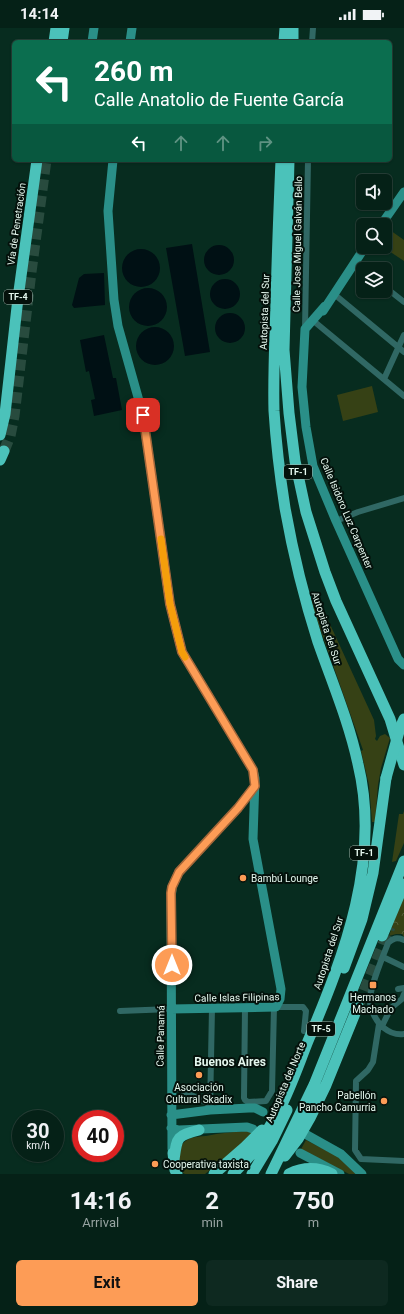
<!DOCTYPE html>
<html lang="en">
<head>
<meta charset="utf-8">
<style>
	:root { --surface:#052117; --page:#0e2920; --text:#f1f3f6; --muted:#97a3a1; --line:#263e36; --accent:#fd9c56 }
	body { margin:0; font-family:Roboto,sans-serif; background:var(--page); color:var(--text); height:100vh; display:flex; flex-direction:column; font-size:15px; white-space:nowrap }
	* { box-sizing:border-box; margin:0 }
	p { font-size:13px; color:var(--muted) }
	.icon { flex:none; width:22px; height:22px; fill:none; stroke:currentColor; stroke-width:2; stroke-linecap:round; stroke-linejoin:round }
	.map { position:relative; height:1146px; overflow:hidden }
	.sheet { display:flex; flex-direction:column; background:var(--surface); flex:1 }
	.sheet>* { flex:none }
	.hud { position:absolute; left:12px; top:12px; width:380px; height:122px; border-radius:6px; box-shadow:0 1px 3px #0004,0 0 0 1px var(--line); background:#0b6e4f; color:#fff; overflow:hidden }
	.tools { position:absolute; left:356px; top:146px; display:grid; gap:8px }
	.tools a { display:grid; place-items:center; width:36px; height:36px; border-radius:6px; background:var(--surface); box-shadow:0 1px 3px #0004,0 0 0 1px var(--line); font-size:20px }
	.speed { position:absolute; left:12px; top:1082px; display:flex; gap:8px; font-size:20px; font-weight:700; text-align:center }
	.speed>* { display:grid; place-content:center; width:52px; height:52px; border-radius:50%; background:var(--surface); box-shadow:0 1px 3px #0004,0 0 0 1px var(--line); line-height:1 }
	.speed small { font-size:10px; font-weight:400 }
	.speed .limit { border:6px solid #d22; background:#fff; color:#111 }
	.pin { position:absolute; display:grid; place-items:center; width:34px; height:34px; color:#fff; margin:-17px; border-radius:8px; box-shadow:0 2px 6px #0006 }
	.me { position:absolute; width:44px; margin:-22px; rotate:0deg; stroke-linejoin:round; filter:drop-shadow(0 0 3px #0008) }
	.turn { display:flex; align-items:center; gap:14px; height:84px; padding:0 16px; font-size:18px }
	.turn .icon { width:52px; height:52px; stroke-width:2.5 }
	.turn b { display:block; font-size:28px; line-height:34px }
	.lanes { display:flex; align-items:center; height:38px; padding:0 16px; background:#0003; justify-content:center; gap:20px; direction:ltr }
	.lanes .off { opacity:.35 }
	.eta { display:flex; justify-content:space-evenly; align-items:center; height:68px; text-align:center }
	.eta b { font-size:24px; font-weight:700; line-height:28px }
	.cta { display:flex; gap:8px; margin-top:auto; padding:8px 16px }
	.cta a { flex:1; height:46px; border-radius:6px; background:var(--accent); color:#111; font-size:16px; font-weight:700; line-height:46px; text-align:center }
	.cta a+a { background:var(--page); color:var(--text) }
	.status { display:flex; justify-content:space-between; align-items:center; height:28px; padding:0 20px; background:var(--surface); direction:ltr }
	.status svg { height:11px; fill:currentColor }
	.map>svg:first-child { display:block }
	.green { fill:#364115 }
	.park { fill:url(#park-crowns) }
	.water { fill:#001014 }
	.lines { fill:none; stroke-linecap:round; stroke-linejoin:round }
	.highway-tunnel { stroke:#284b3e; stroke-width:11; stroke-dasharray:11 5.5; stroke-linecap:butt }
	.street { stroke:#306864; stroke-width:6 }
	.secondary { stroke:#2a8f88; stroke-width:9 }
	.highway { stroke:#4bc2ba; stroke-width:11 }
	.highway-bridge { stroke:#4bc2ba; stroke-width:11 }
	.route-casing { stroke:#a46538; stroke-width:10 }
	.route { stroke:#fd9c56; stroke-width:7 }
	.slow { stroke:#f59e0b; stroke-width:7 }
	.poi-dot { fill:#fd9c56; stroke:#04110b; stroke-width:1.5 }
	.labels { text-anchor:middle; stroke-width:4; stroke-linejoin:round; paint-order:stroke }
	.shield { fill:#04110b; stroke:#a2b3ab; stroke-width:1 }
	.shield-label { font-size:9px; font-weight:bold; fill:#e5f8ef }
	.street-label { font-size:10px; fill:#e5f8ef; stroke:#04110b }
	.poi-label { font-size:10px; fill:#e5f8ef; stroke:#04110b; text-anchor:start }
	.quarter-label { font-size:12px; font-weight:bold; fill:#e5f8ef; stroke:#04110b }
</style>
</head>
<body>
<div class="status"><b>14:14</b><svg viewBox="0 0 49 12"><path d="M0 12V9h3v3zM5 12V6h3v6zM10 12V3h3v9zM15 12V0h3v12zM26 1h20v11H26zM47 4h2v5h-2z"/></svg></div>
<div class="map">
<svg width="404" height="1146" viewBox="0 0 404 1146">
	<defs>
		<pattern id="park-crowns" width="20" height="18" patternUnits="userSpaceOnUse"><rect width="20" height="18" fill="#364115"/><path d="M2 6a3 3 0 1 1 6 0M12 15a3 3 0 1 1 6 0" fill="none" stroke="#535d37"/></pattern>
	</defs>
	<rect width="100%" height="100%" fill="#072c1f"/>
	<path class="green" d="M 387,200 L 404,212 L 404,233 L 383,219 L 385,219 L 385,202 Z
		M 372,358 L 378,384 L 343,393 L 337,367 Z
		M 317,568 L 374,692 L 376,708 L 375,711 L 377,713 L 380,708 L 385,706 L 390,710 L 381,740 L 378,757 L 375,794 L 372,794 L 369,757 L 361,723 L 363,722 L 315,586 L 311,570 Z
		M 404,783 L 404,815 L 396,833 L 392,834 L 399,786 L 403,786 Z
		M 247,1103 L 253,1104 L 229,1127 L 205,1146 L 185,1146 L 183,1145 C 178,1133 175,1116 191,1110 C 195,1109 201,1108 206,1108 C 220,1105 233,1104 247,1103 Z
		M 306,1112 L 337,1128 L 356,1146 L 349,1146 L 301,1121 Z"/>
	<path class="park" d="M 404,863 L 404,909 L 402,906 L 396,906 L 389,908 Z"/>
	<path class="water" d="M 192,216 L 210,324 L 185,328 L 166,220 Z
		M204 232a15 15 0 1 1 30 0a15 15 0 1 1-30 0Z
		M122 240a19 19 0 1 1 38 0a19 19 0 1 1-38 0Z
		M 104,245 L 105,277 L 74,280 L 72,277 L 79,250 L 84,246 Z
		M210 266a15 15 0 1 1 30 0a15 15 0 1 1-30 0Z
		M129 279a19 19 0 1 1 38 0a19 19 0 1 1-38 0Z
		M215 300a15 15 0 1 1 30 0a15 15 0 1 1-30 0Z
		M136 318a19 19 0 1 1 38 0a19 19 0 1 1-38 0Z
		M 104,307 L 113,350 L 116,350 L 122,382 L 94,388 L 91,372 L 95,371 L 89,343 L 86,344 L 80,312 Z"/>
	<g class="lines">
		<path class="highway-tunnel" d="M 4,423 L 10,408 L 14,388 L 31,244 L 46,132
			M 358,978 L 390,899"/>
		<path class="street" d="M 312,14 L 313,0
			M 355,234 L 364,241
			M 385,259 L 404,274
			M 334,266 L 404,324
			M 316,295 L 404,368
			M 305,301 L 308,132
			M 384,351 L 404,307
			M 336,493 L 358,484 L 404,470
			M 404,912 C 397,909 393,910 388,915 C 383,929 369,960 370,973 C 370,982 377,995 384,1000 C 390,1005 396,1007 404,1006
			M 383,929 L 404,939
			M 398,961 L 404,960
			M 276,979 L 303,979 L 306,983 L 304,1003
			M 245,980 L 244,1070 L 245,1072 L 248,1074 L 266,1073 L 272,1063 L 274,979
			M 120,983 L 171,981
			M 379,996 L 373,1034 L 368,1042 L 356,1053 L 355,1122 L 361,1131 L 404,1133
			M 382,998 L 391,980 L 402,971 L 404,966
			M 171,1057 L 211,1077
			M 210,1082 L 212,980"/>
		<path class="secondary" d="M 92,14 L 94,0
			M 130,14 L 132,0
			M 113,132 L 108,183 L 114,272 L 118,298 L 143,387 L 170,576 L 182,624 L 253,742 L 255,750 L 253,811 L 281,961 L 280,971 L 276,979 L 171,981
			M 381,197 L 404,164
			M 325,278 L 305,301 L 302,359 L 306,399 L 313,438 L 336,493 L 398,631 L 404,637
			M 323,283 L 365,219
			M 171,1087 L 210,1082 L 249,1080 L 255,1080 L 263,1084
			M 171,1100 L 179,1102 L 247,1099 L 253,1101
			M 307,1107 L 341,1126 L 362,1146
			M 172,1121 L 171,875 L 172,859 L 179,844 L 238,780 L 255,758
			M 300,1125 L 340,1146"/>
		<path class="highway" d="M 54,14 L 56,0
			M 62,14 L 64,0
			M 284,14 L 285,0
			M 293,14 L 293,0
			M 289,132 L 284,322 L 289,385 L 295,433 L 306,484 L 325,544 L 336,573 L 390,691 L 404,737
			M 0,407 L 5,386 L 18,270 L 37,132
			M 0,432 L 4,423
			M 382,908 L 404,856
			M 344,940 L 362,891 L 373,845 L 386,750
			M 257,1119 C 263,1108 270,1099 276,1088 C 289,1065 298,1038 308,1013 C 345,926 381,831 358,736 C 349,694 332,654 318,614 C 304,570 293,525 285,480 C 280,448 276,415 274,383 C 273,347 275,311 276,275 C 277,228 279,180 281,132
			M 173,1125 L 175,1142 L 177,1146
			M 285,1128 L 298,1111 L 310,1090 L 326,1057 L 358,978
			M 174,1132 C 177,1109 176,1108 199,1102
			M 214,1146 L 245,1119 L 262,1102
			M 233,1146 L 263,1114
			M 252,1146 L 272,1113 L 287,1082
			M 271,1146 L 314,1057 L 404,833
			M 289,1146 C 303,1139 318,1139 332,1146"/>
		<path class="highway-bridge" d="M 386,750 L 400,700 L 404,691"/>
	</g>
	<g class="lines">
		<defs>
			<path id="route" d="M 143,387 L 170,576 L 182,624 L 253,742 L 255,758 L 238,780 L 179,844 L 172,859 L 171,865 L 172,937"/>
		</defs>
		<use href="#route" class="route-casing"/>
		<use href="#route" class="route"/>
		<path class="slow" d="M 161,511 L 170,576 L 182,624 L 185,629"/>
	</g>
	<g class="poi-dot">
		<circle cx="243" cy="850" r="4"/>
		<rect x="369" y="953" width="8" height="8" rx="2"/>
		<circle cx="199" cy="1047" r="4"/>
		<circle cx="384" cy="1073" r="4"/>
		<circle cx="155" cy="1136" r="4"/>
	</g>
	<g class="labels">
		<g class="shield">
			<rect x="4" y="262" width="28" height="14" rx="3"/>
			<rect x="284" y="437" width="28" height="14" rx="3"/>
			<rect x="350" y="818" width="28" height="14" rx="3"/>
			<rect x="307" y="994" width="28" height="14" rx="3"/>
		</g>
		<g class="shield-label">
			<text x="18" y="272">TF-4</text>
			<text x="298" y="447">TF-1</text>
			<text x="364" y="828">TF-1</text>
			<text x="321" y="1004">TF-5</text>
		</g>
		<g class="street-label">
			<text transform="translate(16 196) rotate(-82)" y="4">Vía de Penetración</text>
			<text transform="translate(297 216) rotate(-89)" y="4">Calle Jose Miguel Galván Bello</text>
			<text transform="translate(264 284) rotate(-88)" y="4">Autopista del Sur</text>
			<text transform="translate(347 485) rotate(67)" y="4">Calle Isidoro Luz Carpenter</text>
			<text transform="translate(327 600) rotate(72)" y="4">Autopista del Sur</text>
			<text transform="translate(328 925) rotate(-72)" y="4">Autopista del Sur</text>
			<text transform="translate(237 969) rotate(-1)" y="4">Calle Islas Filipinas</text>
			<text transform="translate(160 1008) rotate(-89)" y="4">Calle Panamá</text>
			<text transform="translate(285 1054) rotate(-67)" y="4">Autopista del Norte</text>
		</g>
		<g class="poi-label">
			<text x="251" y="854">Bambú Lounge</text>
			<text x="373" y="973" text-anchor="middle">Hermanos<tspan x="373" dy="12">Machado</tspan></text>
			<text x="199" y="1063" text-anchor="middle">Asociación<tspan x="199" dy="12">Cultural Skadix</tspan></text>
			<text x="376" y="1071" text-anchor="end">Pabellón<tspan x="376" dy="12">Pancho Camurria</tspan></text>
			<text x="163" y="1140">Cooperativa taxista</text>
		</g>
		<g class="quarter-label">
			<text x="230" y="1038">Buenos Aires</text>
		</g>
	</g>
</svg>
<div class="tools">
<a><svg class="icon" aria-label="sound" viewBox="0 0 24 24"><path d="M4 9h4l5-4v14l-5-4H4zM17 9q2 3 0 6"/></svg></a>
<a><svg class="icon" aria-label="search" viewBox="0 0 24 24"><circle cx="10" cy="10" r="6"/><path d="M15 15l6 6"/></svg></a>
<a><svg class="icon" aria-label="layers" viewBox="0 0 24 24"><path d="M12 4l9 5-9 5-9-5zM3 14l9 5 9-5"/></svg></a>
</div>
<div class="speed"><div>30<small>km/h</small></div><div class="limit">40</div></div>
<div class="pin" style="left:143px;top:387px;background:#d93025"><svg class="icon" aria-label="arrive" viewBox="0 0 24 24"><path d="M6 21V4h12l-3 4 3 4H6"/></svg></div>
<svg class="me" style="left:172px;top:937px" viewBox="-20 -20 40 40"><circle r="17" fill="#fd9c56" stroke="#fff" stroke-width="3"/><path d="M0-11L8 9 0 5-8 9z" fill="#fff"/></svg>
<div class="hud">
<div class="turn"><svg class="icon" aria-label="left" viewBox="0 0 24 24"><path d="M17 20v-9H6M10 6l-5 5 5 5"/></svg><div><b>260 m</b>Calle Anatolio de Fuente García</div></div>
<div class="lanes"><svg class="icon" aria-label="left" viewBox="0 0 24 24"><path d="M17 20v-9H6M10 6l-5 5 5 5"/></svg><svg class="icon off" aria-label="ahead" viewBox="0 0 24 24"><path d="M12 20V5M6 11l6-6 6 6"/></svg><svg class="icon off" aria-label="ahead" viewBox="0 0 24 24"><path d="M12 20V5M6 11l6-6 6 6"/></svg><svg class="icon off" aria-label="right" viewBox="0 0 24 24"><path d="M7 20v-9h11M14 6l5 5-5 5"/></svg></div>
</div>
</div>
<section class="sheet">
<div class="eta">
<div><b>14:16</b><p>Arrival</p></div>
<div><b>2</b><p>min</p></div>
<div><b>750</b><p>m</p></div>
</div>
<div class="cta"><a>Exit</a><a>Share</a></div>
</section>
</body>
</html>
